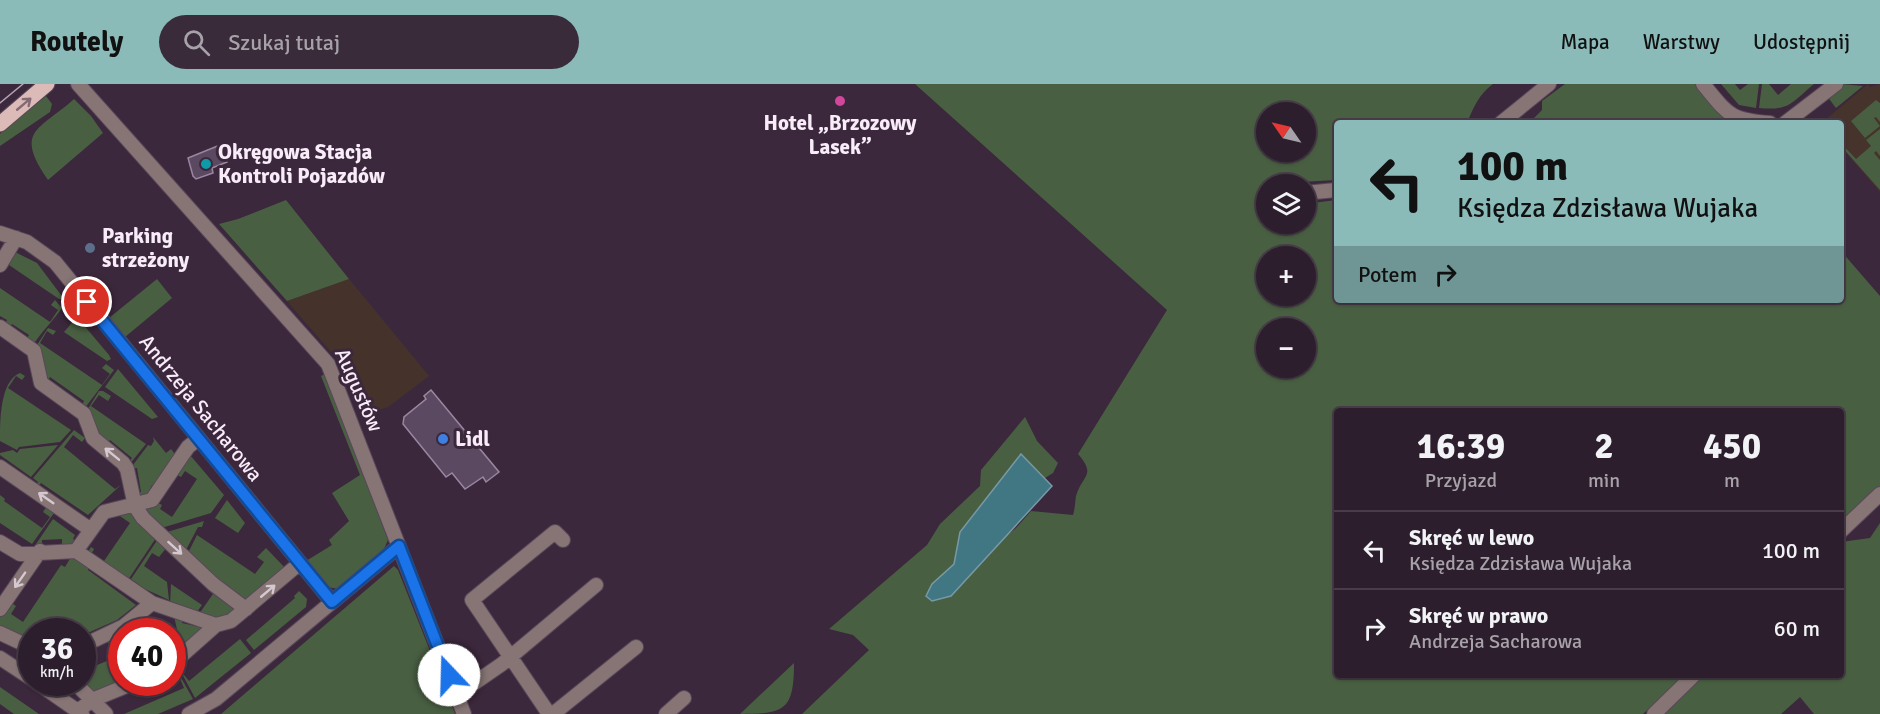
<!DOCTYPE html>
<html lang="pl">
<head>
<meta charset="utf-8">
<style>
	:root { --surface:#2d1e2d; --page:#392b39; --text:#f1f3f6; --muted:#a7a2aa; --line:#483c49; --accent:#8bbbb9 }
	body { margin:0; font-family:Signika,sans-serif; background:var(--page); color:var(--text); height:100vh; display:flex; flex-direction:column; font-size:22px; white-space:nowrap }
	* { box-sizing:border-box; margin:0 }
	p { font-size:20px; color:var(--muted) }
	.icon { flex:none; width:33px; height:33px; fill:none; stroke:currentColor; stroke-width:2; stroke-linecap:round; stroke-linejoin:round }
	.map { position:relative; flex:1; overflow:hidden }
	.side { position:absolute; left:1334px; top:324px; width:510px; height:270px; display:flex; flex-direction:column; background:var(--surface); border-radius:6px; box-shadow:0 2px 4px #0004,0 0 0 2px var(--line) }
	.side>* { flex:none }
	.banner { position:absolute; left:1334px; top:36px; width:510px; height:183px; border-radius:6px; box-shadow:0 2px 4px #0004,0 0 0 2px var(--line); background:#8bbbb9; color:#111; overflow:hidden }
	.needle { width:39px; rotate:304deg }
	.fabs { position:absolute; left:1256px; top:18px; display:grid; gap:12px }
	.fabs a { display:grid; place-items:center; width:60px; height:60px; border-radius:50%; background:var(--surface); box-shadow:0 2px 4px #0004,0 0 0 2px var(--line); font-size:30px }
	.speed { position:absolute; left:18px; top:534px; display:flex; gap:12px; font-size:30px; font-weight:700; text-align:center }
	.speed>* { display:grid; place-content:center; width:78px; height:78px; border-radius:50%; background:var(--surface); box-shadow:0 2px 4px #0004,0 0 0 2px var(--line); line-height:1 }
	.speed small { font-size:15px; font-weight:400 }
	.speed .limit { border:9px solid #d22; background:#fff; color:#111 }
	.pin { position:absolute; display:grid; place-items:center; width:51px; height:51px; color:#fff; margin:-26px; border:3px solid #fff; border-radius:50%; box-shadow:0 2px 6px #0007 }
	.me { position:absolute; width:66px; margin:-33px; rotate:339deg; stroke-linejoin:round; filter:drop-shadow(0 0 4px #0008) }
	.turn { display:flex; align-items:center; gap:21px; height:126px; padding:0 24px; font-size:27px }
	.turn .icon { width:78px; height:78px; stroke-width:2.5 }
	.turn b { display:block; font-size:42px; line-height:51px }
	.then { display:flex; align-items:center; height:57px; padding:0 24px; background:#0003; gap:12px; font-size:22px }
	.eta { display:flex; justify-content:space-evenly; align-items:center; height:102px; text-align:center }
	.eta b { font-size:36px; font-weight:700; line-height:42px }
	ul { padding:0; list-style:none }
	li { display:flex; align-items:center; gap:18px; height:78px; padding:0 24px; border-top:2px solid var(--line) }
	li div { flex:1 }
	li b { display:block; font-size:22px }
	li em { font-style:normal }
	header { display:flex; align-items:center; gap:36px; box-sizing:border-box; height:84px; padding:0 30px; background:var(--accent); color:#111 }
	header strong { font-size:28px }
	nav { display:flex; gap:33px; margin-inline-start:auto; font-size:21px }
	.search { width:420px; height:54px; background:var(--page); display:flex; align-items:center; gap:15px; box-sizing:border-box; padding:0 21px; border-radius:33px; color:var(--muted); font-size:22px }
	.map>svg:first-child { display:block }
	.industrial { fill:#45332b }
	.education { fill:#45332c }
	.green { fill:#495f42; fill-rule:evenodd }
	.water { fill:#417683; stroke:#7899a6; stroke-width:1.5 }
	.building { fill:#5b4961; stroke:#9a86a1; stroke-width:1.5 }
	.lines { fill:none; stroke-linecap:round; stroke-linejoin:round }
	.minor-casing { stroke:#5a475a; stroke-width:16 }
	.major-casing { stroke:#5a475a; stroke-width:17 }
	.minor { stroke:#867574; stroke-width:14 }
	.major { stroke:#dbbab7; stroke-width:15 }
	.tram { stroke:#b2a3b2; stroke-width:1.5 }
	.oneway { stroke:#846a73 }
	.oneway2 { stroke:#d6c8d1 }
	.route-casing { stroke:#114b97; stroke-width:15 }
	.route { stroke:#1a73e8; stroke-width:10 }
	.hotel-dot { fill:#d1479c; stroke:#3c283c; stroke-width:2 }
	.culture-dot { fill:#0f9aa8; stroke:#3c283c; stroke-width:2 }
	.service-dot { fill:#5c6f8a; stroke:#3c283c; stroke-width:2 }
	.shop-dot { fill:#3f7fe0; stroke:#3c283c; stroke-width:2 }
	.labels { text-anchor:middle; stroke-width:6; stroke-linejoin:round; paint-order:stroke }
	.poi-label { font-size:21px; font-weight:bold; fill:#f9ecf9; stroke:#3c283c; text-anchor:start }
	.street-label { font-size:21px; fill:#f9ecf9; stroke:#3c283c }
</style>
</head>
<body>
<header>
<strong>Routely</strong>
<div class="search"><svg class="icon" aria-label="search" viewBox="0 0 24 24"><circle cx="10" cy="10" r="6"/><path d="M15 15l6 6"/></svg>Szukaj tutaj</div>
<nav><a>Mapa</a><a>Warstwy</a><a>Udostępnij</a></nav>
</header>
<div class="map">
<svg width="1880" height="630" viewBox="0 0 1880 630">
	<rect width="100%" height="100%" fill="#3c283c"/>
	<path class="industrial" d="M 349,195 L 429,292 L 388,323 L 362,332 L 349,295 L 338,276 L 287,217 Z"/>
	<path class="education" d="M 1868,0 L 1870,3 L 1880,0 L 1880,108 L 1841,63 L 1840,39 L 1828,39 L 1825,36 Z"/>
	<path class="green" d="M 915,0 L 1493,0 C 1479,10 1473,24 1467,39 L 1421,39 L 1418,37 L 1413,39 L 1336,39 L 1336,96 L 1266,100 L 1266,140 L 1305,140 L 1305,120 L 1336,116 L 1336,216 L 1840,216 L 1841,167 L 1880,212 L 1880,408 L 1841,445 L 1840,327 L 1336,327 L 1336,591 L 1685,591 L 1643,630 L 802,630 L 869,566 L 853,551 L 829,545 L 927,461 L 940,440 L 980,402 L 981,386 L 1025,333 L 1037,357 L 1058,379 L 1053,389 L 1045,394 L 1022,371 L 960,448 L 954,480 L 932,500 L 951,512 L 1001,456 L 1016,444 L 1031,427 L 1073,431 C 1075,425 1075,418 1076,412 C 1082,391 1097,392 1078,370 L 1167,226 ZM 1266,28 L 1305,28 L 1305,68 L 1266,68 ZM 1266,172 L 1305,172 L 1305,212 L 1266,212 ZM 1266,244 L 1305,244 L 1305,284 L 1266,284 Z
		M 1565,0 L 1695,0 L 1725,36 L 1735,39 L 1517,39 L 1530,38 L 1542,26 L 1542,17 Z
		M 1721,0 L 1735,0 L 1740,6 L 1748,0 L 1759,0 L 1756,24 L 1739,21 Z
		M 1762,0 L 1769,0 L 1778,11 L 1791,0 L 1814,0 C 1791,19 1790,27 1759,24 Z
		M 1842,0 L 1863,2 L 1836,24 L 1827,12 Z
		M 46,12 L 52,20 L 50,28 L 0,62 L 0,50 L 3,46 Z
		M 74,15 L 91,32 L 103,49 L 48,96 C 13,46 40,46 74,15 Z
		M 1876,16 L 1880,19 L 1880,38 L 1876,33 L 1874,34 L 1880,42 L 1865,54 L 1851,37 Z
		M 1880,45 L 1880,72 L 1876,67 L 1874,69 L 1880,76 L 1880,106 L 1841,62 L 1840,58 L 1856,75 L 1871,62 L 1866,56 Z
		M 286,116 L 349,195 L 287,217 L 219,140 L 238,135 Z
		M 13,167 L 37,179 L 64,215 L 59,215 L 9,181 Z
		M 157,195 L 172,214 L 125,253 L 109,234 Z
		M 0,204 L 50,238 L 58,226 L 51,221 L 55,216 L 62,224 C 53,237 42,247 33,261 L 26,256 L 29,251 L 12,240 L 8,245 L 4,242 L 7,236 L 0,232 Z
		M 77,233 L 109,271 L 111,275 L 107,277 L 64,248 Z
		M 48,244 L 56,247 L 53,251 L 47,247 L 40,259 L 102,301 L 110,290 L 102,284 L 106,280 L 114,286 L 84,325 L 81,323 L 84,317 L 50,293 L 46,299 L 35,264 Z
		M 118,285 L 158,333 L 152,335 L 105,303 Z
		M 20,289 L 25,292 L 22,296 L 16,292 L 8,304 L 71,346 L 60,358 L 19,363 L 17,366 L 0,357 C 0,336 0,297 20,289 Z
		M 325,290 L 388,456 L 384,465 L 385,467 L 341,504 C 324,508 315,488 306,477 L 332,461 L 329,456 L 349,437 L 332,409 L 360,391 L 321,292 Z
		M 99,307 L 103,307 L 111,312 L 108,317 L 99,311 L 91,322 L 146,360 L 129,381 L 127,380 L 132,374 L 110,356 L 106,361 L 96,353 L 86,328 Z
		M 74,346 L 85,354 L 82,358 L 73,351 L 64,363 L 115,405 L 121,401 L 88,431 L 41,399 L 37,404 L 35,403 L 38,398 L 33,394 Z
		M 153,353 L 166,369 L 171,365 L 177,373 L 156,403 L 152,401 L 148,409 L 151,411 L 143,416 L 135,409 L 141,408 L 137,384 L 130,385 L 148,361 L 151,362 L 154,357 Z
		M 58,361 L 31,393 L 0,371 L 0,369 L 13,366 L 17,369 L 20,365 Z
		M 190,371 L 224,411 L 211,429 L 158,445 L 141,428 L 158,419 L 162,421 L 160,425 L 172,433 L 197,395 L 185,387 L 181,393 L 177,391 Z
		M 0,411 L 5,415 L 4,417 L 42,444 L 50,433 L 43,428 L 47,422 L 53,426 L 54,429 L 32,460 L 0,439 Z
		M 227,416 L 245,439 L 238,449 L 215,434 Z
		M 130,429 L 156,454 L 126,499 L 86,471 L 91,463 L 94,465 L 92,469 L 104,477 L 130,439 L 117,430 Z
		M 53,435 L 75,451 L 73,455 L 78,459 L 62,462 L 62,455 L 42,456 L 42,463 L 34,463 Z
		M 204,437 L 202,443 L 198,443 L 185,468 L 167,448 Z
		M 1880,439 L 1880,630 L 1814,630 L 1800,613 L 1781,630 L 1662,630 L 1702,591 L 1840,591 L 1841,458 L 1870,454 Z
		M 197,451 L 255,490 L 264,478 L 257,473 L 266,464 L 287,486 L 244,519 L 187,471 Z
		M 158,455 L 167,463 L 159,473 L 152,469 L 144,482 L 167,498 L 169,516 L 145,505 L 131,495 Z
		M 71,473 L 78,473 L 89,479 L 88,486 L 136,521 L 117,536 L 83,551 L 82,548 L 32,548 L 31,559 L 0,543 L 0,533 L 10,518 L 16,522 L 11,530 L 23,538 L 61,481 L 65,483 Z
		M 394,482 L 398,486 L 455,630 L 221,630 Z
		M 171,500 L 202,521 L 194,532 L 170,522 Z
		M 215,507 L 238,526 L 212,538 L 197,533 Z
		M 299,507 L 307,515 L 306,523 L 254,566 L 246,556 L 295,514 L 294,512 Z
		M 174,532 L 183,535 L 182,539 L 204,544 L 182,568 Z
		M 113,551 L 121,567 L 122,598 L 95,610 L 82,598 L 83,587 L 121,571 L 116,556 L 108,559 L 106,554 Z
		M 240,555 L 251,569 L 195,614 L 180,586 L 189,597 Z
		M 794,579 C 794,626 785,630 740,630 Z
		M 175,583 L 193,615 L 158,630 L 124,630 L 184,604 L 178,590 L 173,593 L 173,585 Z
		M 0,603 L 39,630 L 14,630 L 0,620 Z"/>
	<path class="water" d="M 1021,370 L 1052,402 L 951,512 L 932,517 L 926,512 L 932,500 L 954,480 L 960,448 Z"/>
	<path class="building" d="M 220,61 L 227,78 L 212,84 L 213,89 L 196,95 L 193,92 L 188,74 Z
		M 431,306 L 499,388 L 486,398 L 483,393 L 465,405 L 452,389 L 446,393 L 403,340 L 404,333 L 426,315 L 424,312 Z"/>
	<g class="lines">
		<defs>
			<path id="minor" d="M 78,0 L 328,280 L 464,630
				M 1703,0 C 1728,30 1729,36 1770,39
				M 1501,39 L 1549,0
				M 1785,39 L 1836,0
				M 1305,109 L 1336,106
				M 0,149 L 27,158 L 55,178 L 332,518
				M 0,181 L 16,154
				M 0,243 L 34,267 L 41,299 L 84,330 L 93,354 L 123,379 L 127,385 L 135,422 L 143,434 L 213,500 L 246,525
				M 0,383 L 91,446
				M 1840,448 L 1880,410
				M 0,458 L 20,470 L 76,467 L 152,519 L 216,541
				M 76,467 L 104,428 L 152,416 L 188,363 L 198,355
				M 0,525 L 40,467
				M 0,549 L 32,564
				M 82,562 L 124,542 L 152,519
				M 0,574 L 32,595
				M 172,580 L 216,541 L 231,537 L 300,479
				M 36,598 L 82,630
				M 74,598 L 106,630
				M 457,611 L 502,580 L 596,501
				M 78,627 L 92,616 L 136,598
				M 189,630 L 216,615 L 399,462
				M 549,630 L 472,516 L 555,448 L 563,456
				M 553,630 L 636,563
				M 666,630 L 684,614
				M 1654,630 L 1694,591"/>
			<path id="major" d="M 0,40 L 47,0"/>
		</defs>
		<use href="#minor" class="minor-casing"/>
		<use href="#major" class="major-casing"/>
		<use href="#minor" class="minor"/>
		<use href="#major" class="major"/>
		<path class="tram" d="M 0,19 L 23,0"/>
	</g>
	<defs><path id="oneway-shaft" d="M-6 0H5M1.5-3L5.5 0L1.5 3" fill="none" stroke-width="1.6" stroke-linecap="round" stroke-linejoin="round" transform="scale(1.5)"/></defs>
	<use class="oneway" href="#oneway-shaft" transform="translate(24 20) rotate(-40)"/>
	<g class="oneway2">
		<use href="#oneway-shaft" transform="translate(112 370) rotate(-141)"/>
		<use href="#oneway-shaft" transform="translate(46 414) rotate(-145)"/>
		<use href="#oneway-shaft" transform="translate(175 464) rotate(42)"/>
		<use href="#oneway-shaft" transform="translate(20 496) rotate(125)"/>
		<use href="#oneway-shaft" transform="translate(268 507) rotate(-40)"/>
	</g>
	<g class="lines">
		<defs>
			<path id="route" d="M 87,218 L 332,518 L 399,462 L 449,591"/>
		</defs>
		<use href="#route" class="route-casing"/>
		<use href="#route" class="route"/>
	</g>
	<circle class="hotel-dot" cx="840" cy="17" r="6"/>
	<circle class="culture-dot" cx="206" cy="80" r="6"/>
	<circle class="service-dot" cx="90" cy="164" r="6"/>
	<circle class="shop-dot" cx="443" cy="355" r="6"/>
	<g class="labels">
		<g class="poi-label">
			<text x="840" y="46" text-anchor="middle">Hotel „Brzozowy<tspan x="840" dy="24">Lasek”</tspan></text>
			<text x="218" y="75">Okręgowa Stacja<tspan x="218" dy="24">Kontroli Pojazdów</tspan></text>
			<text x="102" y="159">Parking<tspan x="102" dy="24">strzeżony</tspan></text>
			<text x="455" y="362">Lidl</text>
		</g>
		<g class="street-label">
			<text transform="translate(359 306) rotate(66)" y="7">Augustów</text>
			<text transform="translate(201 324) rotate(51)" y="7">Andrzeja Sacharowa</text>
		</g>
	</g>
</svg>
<div class="fabs">
<a><svg class="needle" viewBox="-14 -14 28 28"><path d="M0-13l5 13h-10z" fill="#e53935"/><path d="M0 13l5-13h-10z" fill="#a7a2aa"/></svg></a>
<a><svg class="icon" aria-label="layers" viewBox="0 0 24 24"><path d="M12 4l9 5-9 5-9-5zM3 14l9 5 9-5"/></svg></a>
<a>+</a>
<a>−</a>
</div>
<div class="speed"><div>36<small>km/h</small></div><div class="limit">40</div></div>
<div class="pin" style="left:87px;top:218px;background:#d93025"><svg class="icon" aria-label="arrive" viewBox="0 0 24 24"><path d="M6 21V4h12l-3 4 3 4H6"/></svg></div>
<svg class="me" style="left:449px;top:591px" viewBox="-20 -20 40 40"><circle r="19" fill="#fff"/><path d="M0-13L10 11 0 6-10 11z" fill="#1a73e8"/></svg>
<div class="banner">
<div class="turn"><svg class="icon" aria-label="left" viewBox="0 0 24 24"><path d="M17 20v-9H6M10 6l-5 5 5 5"/></svg><div><b>100 m</b>Księdza Zdzisława Wujaka</div></div>
<div class="then">Potem<svg class="icon" aria-label="right" viewBox="0 0 24 24"><path d="M7 20v-9h11M14 6l5 5-5 5"/></svg></div>
</div>
<section class="side">
<div class="eta">
<div><b>16:39</b><p>Przyjazd</p></div>
<div><b>2</b><p>min</p></div>
<div><b>450</b><p>m</p></div>
</div>
<ul>
<li><svg class="icon" aria-label="left" viewBox="0 0 24 24"><path d="M17 20v-9H6M10 6l-5 5 5 5"/></svg><div><b>Skręć w lewo</b><p>Księdza Zdzisława Wujaka</p></div><em>100 m</em></li>
<li><svg class="icon" aria-label="right" viewBox="0 0 24 24"><path d="M7 20v-9h11M14 6l5 5-5 5"/></svg><div><b>Skręć w prawo</b><p>Andrzeja Sacharowa</p></div><em>60 m</em></li>
</ul>
</section>
</div>
</body>
</html>
